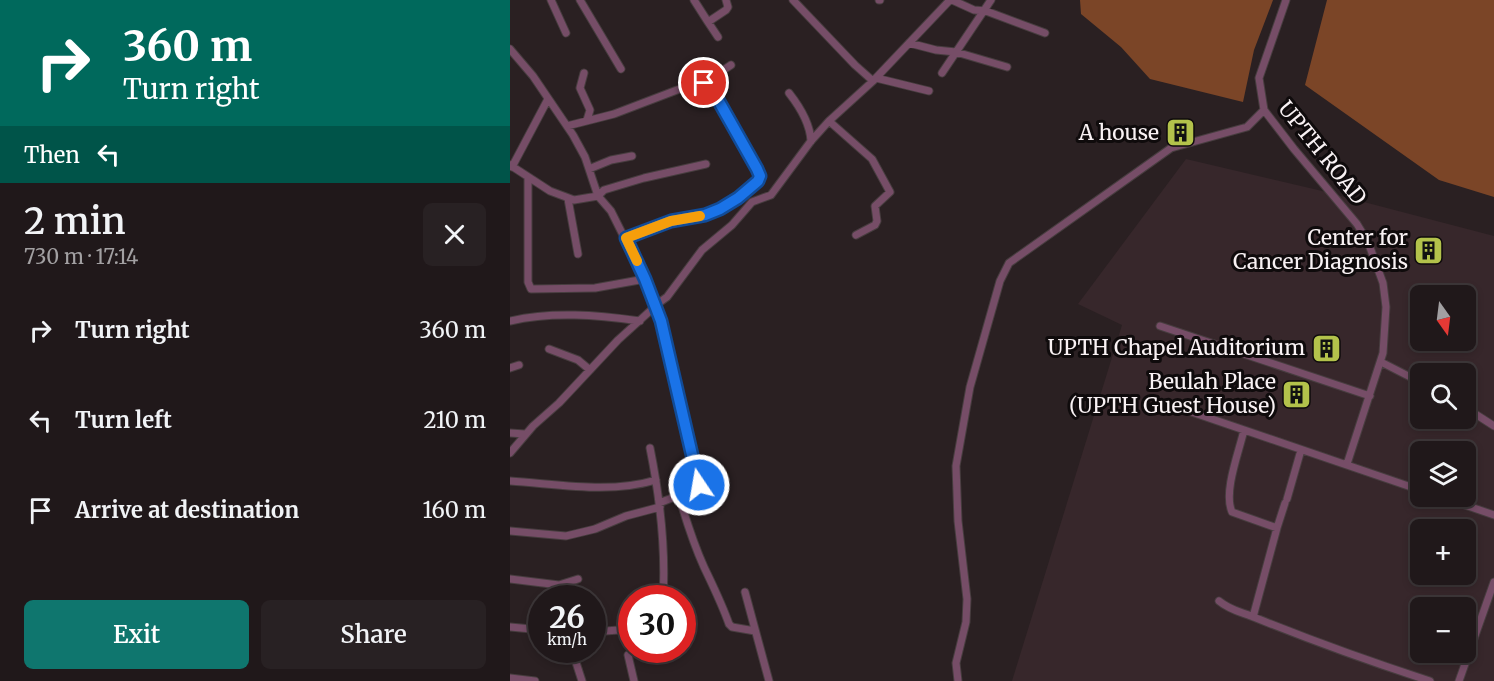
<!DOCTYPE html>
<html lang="en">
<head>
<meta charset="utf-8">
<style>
	:root { --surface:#20181a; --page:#282123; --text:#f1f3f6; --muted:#a2a0a2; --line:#3d3739; --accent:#0f766e }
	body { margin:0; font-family:Merriweather,serif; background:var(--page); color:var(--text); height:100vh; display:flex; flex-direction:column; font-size:22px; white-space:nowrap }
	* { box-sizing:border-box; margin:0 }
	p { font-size:20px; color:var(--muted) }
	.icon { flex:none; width:33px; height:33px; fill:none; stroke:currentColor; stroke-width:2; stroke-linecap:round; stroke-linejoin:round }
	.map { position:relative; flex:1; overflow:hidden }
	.drawer { display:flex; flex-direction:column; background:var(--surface); width:510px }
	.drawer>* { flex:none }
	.banner { background:#00695c; color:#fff; overflow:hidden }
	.needle { width:39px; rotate:166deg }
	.controls { position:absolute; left:900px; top:285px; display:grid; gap:12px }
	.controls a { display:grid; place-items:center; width:66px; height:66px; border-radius:9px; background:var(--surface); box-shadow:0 3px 9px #0003,0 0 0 2px var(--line); font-size:30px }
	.speed { position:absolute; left:18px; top:585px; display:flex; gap:12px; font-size:30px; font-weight:700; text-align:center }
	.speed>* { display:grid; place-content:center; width:78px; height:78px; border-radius:50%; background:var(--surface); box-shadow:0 3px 9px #0003,0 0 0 2px var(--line); line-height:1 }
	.speed small { font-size:15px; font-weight:400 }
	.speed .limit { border:9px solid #d22; background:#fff; color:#111 }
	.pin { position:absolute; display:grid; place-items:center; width:51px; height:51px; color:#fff; margin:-26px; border:3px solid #fff; border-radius:50%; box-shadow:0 2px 6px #0007 }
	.me { position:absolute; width:66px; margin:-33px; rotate:348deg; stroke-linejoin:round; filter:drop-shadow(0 0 4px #0008) }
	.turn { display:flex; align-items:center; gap:21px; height:126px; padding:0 24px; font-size:27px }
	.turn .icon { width:78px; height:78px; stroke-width:2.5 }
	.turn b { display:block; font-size:42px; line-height:51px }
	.then { display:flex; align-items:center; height:57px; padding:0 24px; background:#0003; gap:12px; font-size:22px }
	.round { display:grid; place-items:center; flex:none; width:63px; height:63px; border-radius:9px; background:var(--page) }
	.summary { display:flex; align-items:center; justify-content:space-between; height:102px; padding:0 24px }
	h1 { font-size:36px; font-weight:600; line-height:45px }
	.primary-button { display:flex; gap:12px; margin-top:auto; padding:12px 24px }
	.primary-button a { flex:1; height:69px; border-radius:9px; background:var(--accent); color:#fff; font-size:24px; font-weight:600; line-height:69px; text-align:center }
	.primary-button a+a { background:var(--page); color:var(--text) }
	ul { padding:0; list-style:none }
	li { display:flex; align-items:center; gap:18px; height:90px; padding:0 24px }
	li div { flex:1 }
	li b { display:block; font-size:22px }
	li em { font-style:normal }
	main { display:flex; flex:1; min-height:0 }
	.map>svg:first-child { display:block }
	.built { fill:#37272b; fill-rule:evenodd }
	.forest { fill:#7b4527 }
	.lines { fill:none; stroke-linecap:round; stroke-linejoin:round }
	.minor-casing { stroke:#473d3f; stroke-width:9 }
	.minor { stroke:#764d67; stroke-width:7 }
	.route-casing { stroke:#114b97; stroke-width:15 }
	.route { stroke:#1a73e8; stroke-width:10 }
	.slow { stroke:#f59e0b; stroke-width:10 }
	.labels { text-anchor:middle; stroke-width:6; stroke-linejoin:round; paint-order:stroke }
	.poi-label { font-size:21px; fill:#f9f2f4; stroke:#0f0b0c; text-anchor:end }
	.street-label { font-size:21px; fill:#f9f2f4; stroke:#0f0b0c }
</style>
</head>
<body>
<main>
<section class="drawer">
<div class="banner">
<div class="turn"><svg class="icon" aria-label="right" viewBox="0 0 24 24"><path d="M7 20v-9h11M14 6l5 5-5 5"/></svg><div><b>360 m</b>Turn right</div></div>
<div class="then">Then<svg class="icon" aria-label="left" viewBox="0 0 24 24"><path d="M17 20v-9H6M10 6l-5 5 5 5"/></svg></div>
</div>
<div class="summary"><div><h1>2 min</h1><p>730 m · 17:14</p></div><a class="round"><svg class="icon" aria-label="close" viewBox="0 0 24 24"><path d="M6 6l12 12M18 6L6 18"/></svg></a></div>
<ul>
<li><svg class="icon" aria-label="right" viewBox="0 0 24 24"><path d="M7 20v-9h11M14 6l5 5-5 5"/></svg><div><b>Turn right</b></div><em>360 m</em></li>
<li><svg class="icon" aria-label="left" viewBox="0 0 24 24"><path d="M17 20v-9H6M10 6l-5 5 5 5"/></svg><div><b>Turn left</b></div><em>210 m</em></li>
<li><svg class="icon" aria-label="arrive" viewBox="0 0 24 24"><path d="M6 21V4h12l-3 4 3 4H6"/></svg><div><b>Arrive at destination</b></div><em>160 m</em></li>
</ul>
<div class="primary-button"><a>Exit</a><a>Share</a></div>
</section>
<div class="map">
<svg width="984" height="681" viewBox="0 0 984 681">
	<rect width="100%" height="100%" fill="#2a2022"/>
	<path class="built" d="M 676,159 L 808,190 L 984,236 L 984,681 L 502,681 L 612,325 L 568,304 ZM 910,296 L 956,296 L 956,340 L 910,340 ZM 910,374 L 956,374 L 956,418 L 910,418 ZM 910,452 L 956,452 L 956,496 L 910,496 ZM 910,530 L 956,530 L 956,574 L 910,574 ZM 910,608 L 956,608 L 956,652 L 910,652 Z"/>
	<path class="forest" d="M 570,0 L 763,0 L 744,50 L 733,102 L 640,79 L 611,47 L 571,14 Z
		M 817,0 L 984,0 L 984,197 L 929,180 L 795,85 Z"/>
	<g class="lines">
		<defs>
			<path id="minor" d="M 41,0 L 56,33
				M 70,0 L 111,69
				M 184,0 L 198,22 L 216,10 L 218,7 L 216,0
				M 283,0 L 345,65 L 363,81
				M 369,0 L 370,0
				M 442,0 L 464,10 L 476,11 L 535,33
				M 776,0 L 749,78 L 754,110 L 784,149 L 847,224 L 858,242 L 873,283 L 876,307 L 873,353 L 837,464
				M 198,22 L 208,37
				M 399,43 L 426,50 L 446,52 L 497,67
				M 0,49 L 23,76 L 63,135 L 75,157 L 88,196 L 101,211 L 135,279 L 151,321 L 159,350 L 158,357 L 172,403 L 189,485 L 188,488 L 149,503
				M 74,73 L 70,88 L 80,110 L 77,120
				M 432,73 L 481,0
				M 366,78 L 419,91
				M 279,93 C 290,107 300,123 301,141
				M 319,121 L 362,159 L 380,192 L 365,206 L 367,221 L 365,225 L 346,235
				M 57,126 L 104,114 L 167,90 L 194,83 L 221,65
				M 0,165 L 40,191 L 64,200 L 88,196 L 94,190 L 134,178 L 196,164
				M 2,167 L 38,99
				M 79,169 L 101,160 L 122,156
				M 18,177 L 18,282 L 21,289 L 85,288 L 135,279
				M 58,199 L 68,254
				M 116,238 L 161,221 L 195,215 L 210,209 L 228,198 L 248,181 L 250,176 L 247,169 L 207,98 L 194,83
				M 0,321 C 43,311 87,315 130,321
				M 650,326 L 860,396
				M 39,349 L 68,360 L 80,370
				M 871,362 L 910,382
				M 0,368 L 9,365
				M 661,405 L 910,490
				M 956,408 L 984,426
				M 734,430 C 729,452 713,492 722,512 L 767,528
				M 0,433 L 15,434
				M 140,448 C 150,498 156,548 153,598
				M 0,453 L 23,426 L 49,403 L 108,340 L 150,302 L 157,297 L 192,250 L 222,225 L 242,202 L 261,195 L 301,141 L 319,121 L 363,81 L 440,0
				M 0,481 C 48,484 100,494 146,480
				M 169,496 C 176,520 184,545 194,567 C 203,586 212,604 219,624 L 222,627 L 245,631
				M 929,496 L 984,515
				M 777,499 L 791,450
				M 0,531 L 56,536 L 85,529 L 116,516 L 150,507
				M 0,579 L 49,585 L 68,579
				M 235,592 L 259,681
				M 709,601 C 721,611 732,612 746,618 C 803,641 861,662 920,681
				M 743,617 L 767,528 L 775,503
				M 0,627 L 32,630
				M 82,632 L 122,629
				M 62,650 L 72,681
				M 118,655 L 124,681
				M 0,678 L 25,681
				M 448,681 L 446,663 L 456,622 L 457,599 L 448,521 L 446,466 L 460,387 L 490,281 L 499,263 L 661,148 L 737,127 L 754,110
				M 949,681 L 984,582"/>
		</defs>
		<use href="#minor" class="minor-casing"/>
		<use href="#minor" class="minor"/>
	</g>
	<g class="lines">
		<defs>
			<path id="route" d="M 189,485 L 151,321 L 135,279 L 116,238 L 161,221 L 195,215 L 210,209 L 228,198 L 248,181 L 250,176 L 247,169 L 207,98 L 194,83"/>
		</defs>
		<use href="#route" class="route-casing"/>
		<use href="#route" class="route"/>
		<path class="slow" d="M 127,261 L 116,238 L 161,221 L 190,216"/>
	</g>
	<defs>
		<symbol id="building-square" viewBox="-11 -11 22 22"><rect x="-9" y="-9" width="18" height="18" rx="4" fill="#b3c24b" stroke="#0f0b0c"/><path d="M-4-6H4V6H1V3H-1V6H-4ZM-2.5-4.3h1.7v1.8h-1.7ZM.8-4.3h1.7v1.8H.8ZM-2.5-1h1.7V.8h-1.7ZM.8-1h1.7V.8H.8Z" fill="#111"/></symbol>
	</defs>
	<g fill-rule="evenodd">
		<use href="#building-square" x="654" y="116" width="33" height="33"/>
		<use href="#building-square" x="902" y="234" width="33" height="33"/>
		<use href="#building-square" x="800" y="332" width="33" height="33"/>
		<use href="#building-square" x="770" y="378" width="33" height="33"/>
	</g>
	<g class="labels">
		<g class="poi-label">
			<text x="649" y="140">A house</text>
			<text x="898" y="245">Center for<tspan x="898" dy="24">Cancer Diagnosis</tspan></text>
			<text x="795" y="355">UPTH Chapel Auditorium</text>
			<text x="766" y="389">Beulah Place<tspan x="766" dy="24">(UPTH Guest House)</tspan></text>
		</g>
		<g class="street-label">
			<text transform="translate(812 153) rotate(51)" y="7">UPTH ROAD</text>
		</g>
	</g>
</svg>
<div class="controls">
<a><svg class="needle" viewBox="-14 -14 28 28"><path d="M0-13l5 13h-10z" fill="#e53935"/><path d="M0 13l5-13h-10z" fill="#a2a0a2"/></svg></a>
<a><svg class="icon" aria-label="search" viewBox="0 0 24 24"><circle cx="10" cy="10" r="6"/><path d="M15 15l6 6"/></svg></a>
<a><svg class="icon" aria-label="layers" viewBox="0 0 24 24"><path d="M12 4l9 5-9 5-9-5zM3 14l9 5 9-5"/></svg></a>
<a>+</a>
<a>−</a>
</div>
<div class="speed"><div>26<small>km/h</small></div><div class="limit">30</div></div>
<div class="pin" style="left:194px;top:83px;background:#d93025"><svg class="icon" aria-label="arrive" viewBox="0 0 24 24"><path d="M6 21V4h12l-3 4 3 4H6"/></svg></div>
<svg class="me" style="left:189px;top:485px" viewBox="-20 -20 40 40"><circle r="17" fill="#1a73e8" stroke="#fff" stroke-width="3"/><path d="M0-11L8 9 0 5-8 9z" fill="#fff"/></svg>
</div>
</main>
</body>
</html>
